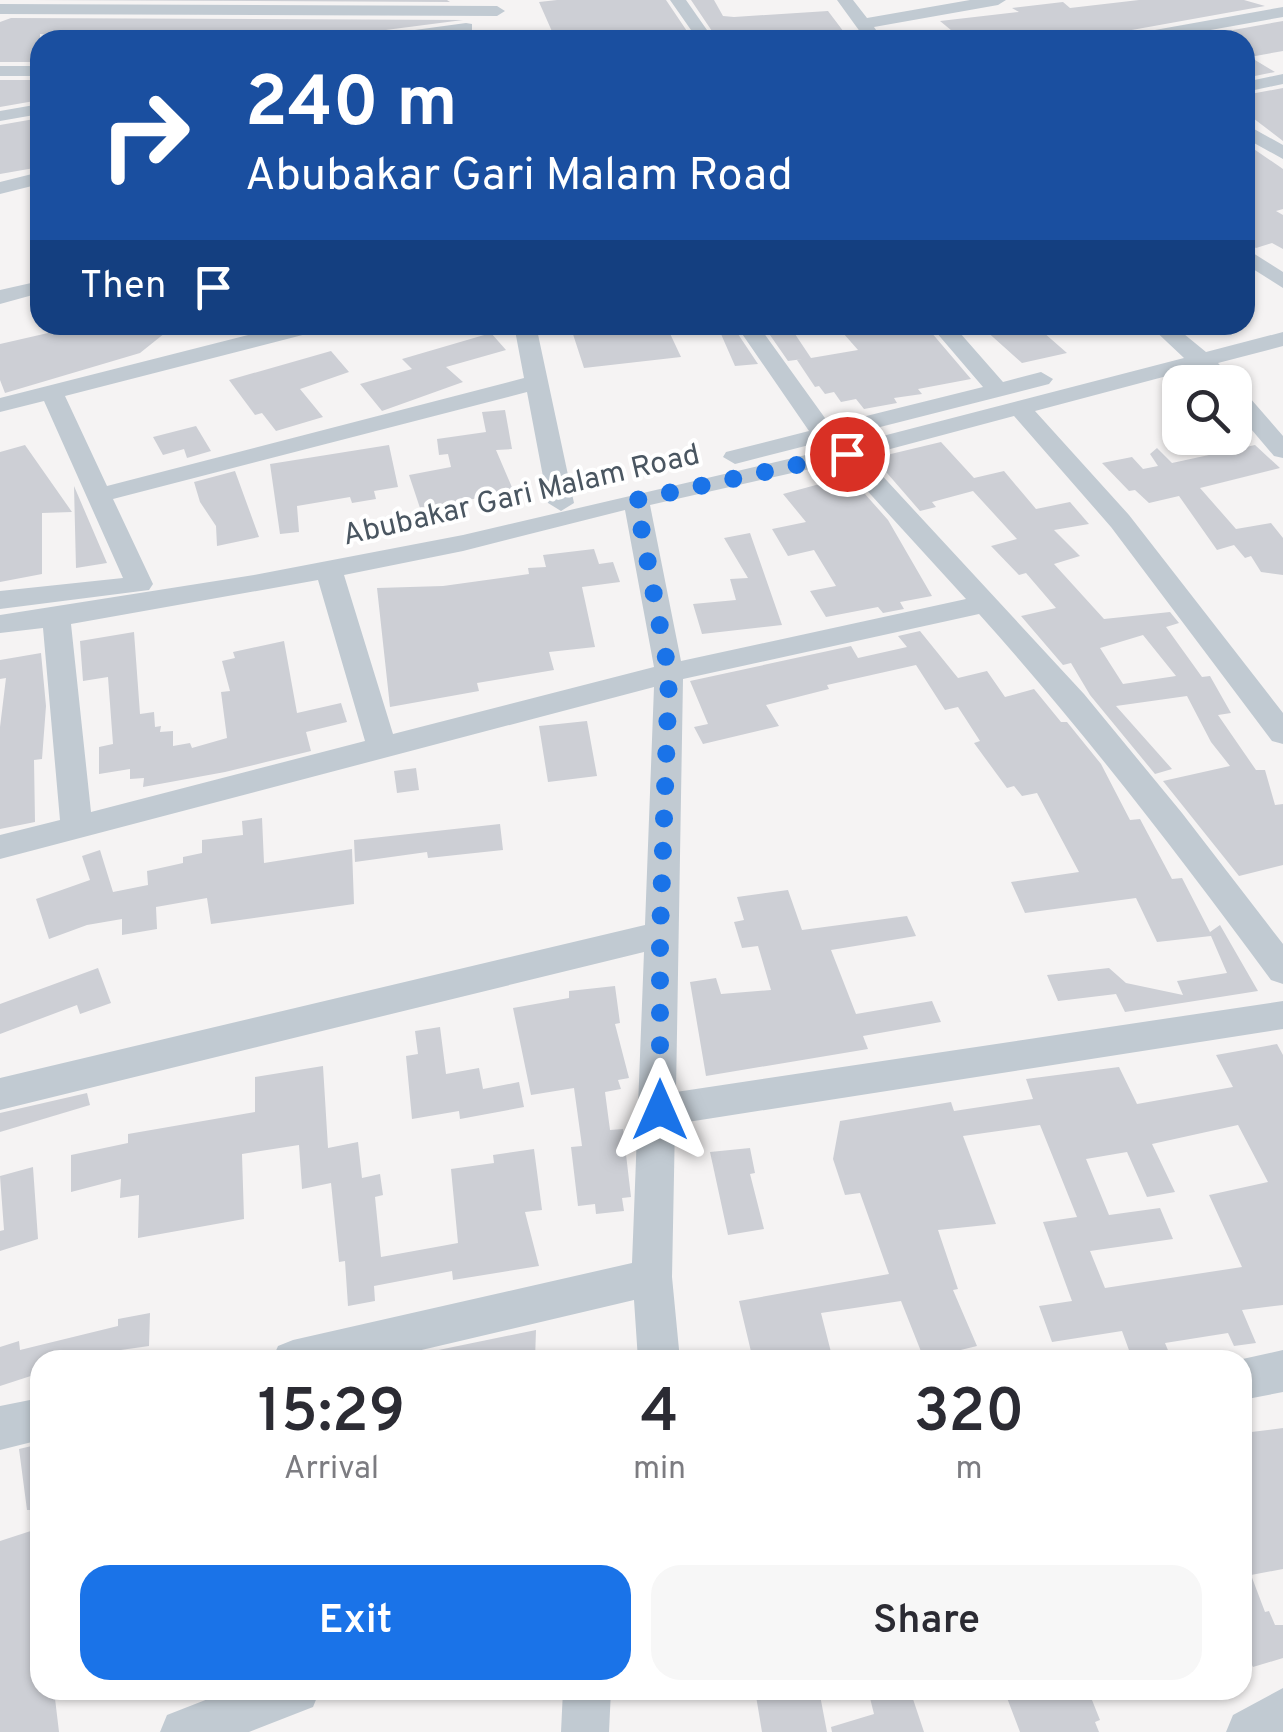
<!DOCTYPE html>
<html lang="en">
<head>
<meta charset="utf-8">
<style>
	:root { --surface:#fff; --page:#f7f7f7; --text:#2b2b33; --muted:#7c7c81; --accent:#1a73e8 }
	body { margin:0; font-family:Overpass,sans-serif; background:var(--page); color:var(--text); height:100vh; display:flex; flex-direction:column; font-size:38px; white-space:nowrap }
	* { box-sizing:border-box; margin:0 }
	p { font-size:32px; color:var(--muted) }
	.icon { flex:none; width:55px; height:55px; fill:none; stroke:currentColor; stroke-width:2; stroke-linecap:round; stroke-linejoin:round }
	.map { position:relative; flex:1; overflow:hidden }
	.details { position:absolute; left:30px; top:1350px; width:1222px; height:350px; display:flex; flex-direction:column; background:var(--surface); border-radius:30px; box-shadow:0 2px 8px #0004 }
	.details>* { flex:none }
	.top-card { position:absolute; left:30px; top:30px; width:1225px; height:305px; border-radius:30px; box-shadow:0 2px 8px #0004; background:#1a4fa0; color:#fff; overflow:hidden }
	.buttons { position:absolute; left:1162px; top:365px; display:grid; gap:20px }
	.buttons a { display:grid; place-items:center; width:90px; height:90px; border-radius:20px; background:var(--surface); box-shadow:0 2px 8px #0004; font-size:50px }
	.pin { position:absolute; display:grid; place-items:center; width:85px; height:85px; color:#fff; margin:-42px; border:5px solid #fff; border-radius:50%; box-shadow:0 2px 10px #0007 }
	.me { position:absolute; width:110px; margin:-55px; rotate:0deg; stroke-linejoin:round; filter:drop-shadow(0 0 8px #0008) }
	.turn { display:flex; align-items:center; gap:35px; height:210px; padding:0 50px; font-size:45px }
	.turn .icon { width:130px; height:130px; stroke-width:2.5 }
	.turn b { display:block; font-size:70px; line-height:85px }
	.then { display:flex; align-items:center; height:95px; padding:0 50px; background:#0003; gap:20px; font-size:38px }
	.eta { display:flex; justify-content:space-evenly; align-items:center; height:170px; text-align:center }
	.eta b { font-size:60px; font-weight:600; line-height:70px }
	.button { display:flex; gap:20px; margin-top:auto; padding:20px 50px }
	.button a { flex:1; height:115px; border-radius:30px; background:var(--accent); color:#fff; font-size:40px; font-weight:600; line-height:115px; text-align:center }
	.button a+a { background:var(--page); color:var(--text) }
	.map>svg:first-child { display:block }
	.building { fill:#cdcfd5; fill-rule:evenodd }
	.lines { fill:none; stroke-linecap:round; stroke-linejoin:round }
	.minor { fill:#c1cad2; fill-rule:evenodd }
	.route { stroke:#1a73e8; stroke-width:18; stroke-dasharray:0 32.4 }
	.labels { text-anchor:middle; stroke-width:8; stroke-linejoin:round; paint-order:stroke }
	.far-street-label { font-size:30px; fill:#4a5661; stroke:#fff }
</style>
</head>
<body>
<div class="map">
<svg width="1283" height="1732" viewBox="0 0 1283 1732">
	<rect width="100%" height="100%" fill="#f5f3f3"/>
	<path class="building" d="M 32,0 L 447,0 L 450,2 Z
		M 557,0 L 666,0 L 693,40 L 628,40 L 623,30 L 554,36 L 539,2 Z
		M 691,0 L 714,0 L 723,16 L 734,17 L 828,11 L 850,40 L 718,40 Z
		M 1139,0 L 1244,0 L 1265,6 L 1104,35 L 1110,40 L 1024,40 L 1017,32 L 963,40 L 940,21 L 1019,12 L 1012,8 L 1063,2 L 1070,8 Z
		M 11,18 L 463,20 L 378,31 L 346,40 L 135,40 L 98,34 L 93,38 L 40,34 L 40,62 L 0,62 L 0,22 Z
		M 1283,21 L 1283,51 L 1250,57 L 1275,72 L 1245,78 L 1245,40 L 1178,40 Z
		M 0,80 L 40,80 L 40,100 L 0,107 Z
		M 1283,88 L 1283,141 L 1245,112 L 1245,95 Z
		M 40,118 L 40,167 L 0,174 L 0,125 Z
		M 1245,143 L 1283,169 L 1283,209 L 1276,211 L 1283,215 L 1283,249 L 1272,243 L 1256,248 L 1245,242 Z
		M 83,325 L 175,325 L 140,353 L 5,393 L 0,380 L 0,344 Z
		M 570,325 L 666,325 L 681,357 L 584,368 Z
		M 717,325 L 732,325 L 758,364 L 735,366 Z
		M 763,325 L 789,325 L 811,358 L 858,350 L 836,325 L 925,325 L 971,379 L 918,389 L 922,394 L 894,398 L 897,403 L 864,409 L 856,399 L 841,402 L 834,392 L 825,394 L 819,386 L 815,387 L 797,360 L 803,359 L 788,361 Z
		M 1003,325 L 1035,325 L 1067,353 L 1022,363 L 984,329 Z
		M 491,333 L 506,350 L 446,367 L 463,382 L 382,411 L 360,384 L 412,369 L 402,359 Z
		M 331,351 L 349,372 L 300,389 L 323,417 L 276,431 L 262,413 L 255,415 L 229,380 Z
		M 505,410 L 512,449 L 496,450 L 514,492 L 420,508 L 409,475 L 451,467 L 448,454 L 439,455 L 437,439 L 486,432 L 482,412 Z
		M 196,426 L 211,451 L 187,458 L 184,449 L 163,455 L 153,437 Z
		M 941,442 L 974,478 L 1004,471 L 1036,509 L 1070,502 L 1089,524 L 1054,530 L 1080,556 L 1054,564 L 1104,619 L 1170,612 L 1179,623 L 1166,627 L 1202,677 L 1210,676 L 1231,713 L 1218,715 L 1256,770 L 1265,770 L 1275,805 L 1283,804 L 1283,865 L 1239,876 L 1163,781 L 1230,766 L 1211,742 L 1187,696 L 1116,706 L 1172,769 L 1155,774 L 1090,695 L 1071,663 L 1063,665 L 1021,616 L 1056,608 L 1026,573 L 1019,575 L 991,546 L 1017,539 L 973,491 L 932,502 L 936,507 L 920,511 L 874,458 ZM 1143,635 L 1176,676 L 1123,684 L 1100,648 Z
		M 25,445 L 72,512 L 42,513 L 42,574 L 0,582 L 0,452 Z
		M 389,445 L 398,487 L 374,491 L 376,499 L 352,503 L 350,497 L 297,506 L 299,532 L 280,534 L 270,464 Z
		M 1255,445 L 1280,468 L 1200,488 L 1236,529 L 1271,523 L 1283,538 L 1283,575 L 1261,572 L 1251,556 L 1245,558 L 1234,545 L 1217,550 L 1179,496 L 1149,503 L 1135,490 L 1129,491 L 1102,463 L 1132,457 L 1143,469 L 1158,466 L 1150,454 L 1157,448 L 1172,463 Z
		M 235,471 L 259,537 L 217,546 L 216,526 L 200,502 L 194,482 Z
		M 849,476 L 888,520 L 932,596 L 900,602 L 904,609 L 883,613 L 878,607 L 826,617 L 810,591 L 836,586 L 814,550 L 788,556 L 772,529 L 806,522 L 783,494 Z
		M 74,486 L 107,563 L 76,568 Z
		M 750,533 L 782,625 L 702,634 L 693,604 L 736,600 L 730,579 L 748,578 L 724,538 Z
		M 594,549 L 599,564 L 613,562 L 620,582 L 582,587 L 595,647 L 549,652 L 554,670 L 477,683 L 479,691 L 390,707 L 377,588 L 443,586 L 529,574 L 528,568 L 546,567 L 543,555 Z
		M 920,631 L 958,678 L 987,671 L 1005,697 L 1034,689 L 1061,722 L 1067,722 L 1101,764 L 1130,820 L 1140,819 L 1172,879 L 1182,878 L 1210,932 L 1220,925 L 1258,991 L 1125,1012 L 1116,994 L 1058,1001 L 1047,975 L 1109,968 L 1126,983 L 1183,995 L 1177,981 L 1227,973 L 1211,936 L 1157,942 L 1136,898 L 1025,913 L 1011,882 L 1079,872 L 1037,793 L 1022,796 L 1014,786 L 1007,788 L 974,743 L 980,741 L 958,707 L 945,710 L 916,665 L 827,685 L 829,689 L 766,705 L 779,726 L 703,744 L 694,727 L 708,724 L 690,681 L 851,646 L 858,658 L 907,647 L 898,636 Z
		M 134,632 L 140,714 L 154,712 L 155,727 L 161,726 L 160,732 L 173,731 L 173,746 L 190,743 L 192,748 L 227,738 L 221,692 L 230,691 L 222,661 L 235,658 L 233,652 L 284,641 L 297,713 L 341,703 L 347,722 L 306,732 L 311,751 L 225,772 L 143,787 L 144,778 L 130,779 L 130,769 L 99,774 L 99,747 L 113,744 L 108,677 L 83,681 L 80,641 Z
		M 41,653 L 46,706 L 42,759 L 34,760 L 35,822 L 0,829 L 0,727 L 6,678 L 0,679 L 0,660 Z
		M 587,721 L 597,776 L 548,782 L 539,726 Z
		M 416,768 L 419,790 L 397,793 L 394,771 Z
		M 262,818 L 264,863 L 352,849 L 354,904 L 211,924 L 207,898 L 156,907 L 157,929 L 122,935 L 122,919 L 87,925 L 49,939 L 36,899 L 90,880 L 82,856 L 100,850 L 113,892 L 148,885 L 147,871 L 183,863 L 183,857 L 202,853 L 202,840 L 243,835 L 242,821 Z
		M 500,824 L 503,850 L 428,858 L 427,852 L 355,862 L 354,840 Z
		M 788,890 L 802,930 L 907,916 L 916,936 L 831,950 L 856,1014 L 932,1001 L 941,1022 L 863,1036 L 868,1049 L 706,1076 L 690,982 L 716,978 L 721,994 L 771,990 L 758,946 L 742,948 L 734,922 L 744,920 L 737,897 Z
		M 98,968 L 111,1003 L 80,1014 L 77,1005 L 0,1034 L 0,1004 Z
		M 615,986 L 620,1023 L 615,1024 L 629,1078 L 618,1080 L 621,1089 L 605,1092 L 610,1130 L 623,1129 L 631,1197 L 622,1198 L 624,1211 L 596,1214 L 595,1204 L 578,1206 L 571,1147 L 582,1146 L 574,1088 L 531,1095 L 513,1008 L 569,998 L 569,991 Z
		M 440,1027 L 446,1074 L 479,1068 L 483,1089 L 519,1082 L 524,1107 L 460,1119 L 459,1111 L 412,1119 L 406,1056 L 418,1054 L 415,1031 Z
		M 1277,1044 L 1283,1055 L 1283,1305 L 1242,1310 L 1256,1343 L 1234,1346 L 1228,1333 L 1165,1343 L 1172,1360 L 1148,1360 L 1144,1350 L 1130,1353 L 1122,1331 L 1052,1342 L 1039,1306 L 1072,1301 L 1043,1222 L 1077,1217 L 1040,1125 L 963,1136 L 996,1224 L 938,1230 L 958,1289 L 953,1290 L 977,1346 L 924,1359 L 901,1301 L 821,1313 L 833,1360 L 753,1360 L 739,1301 L 889,1274 L 860,1193 L 845,1195 L 833,1159 L 840,1121 L 951,1102 L 954,1111 L 1033,1099 L 1026,1079 L 1119,1067 L 1137,1104 L 1233,1087 L 1216,1055 ZM 1238,1125 L 1268,1182 L 1209,1195 L 1242,1267 L 1105,1288 L 1090,1251 L 1173,1239 L 1160,1208 L 1109,1215 L 1086,1159 L 1127,1152 L 1147,1197 L 1175,1192 L 1152,1144 Z
		M 323,1066 L 328,1148 L 358,1142 L 362,1178 L 380,1174 L 383,1195 L 375,1197 L 381,1257 L 458,1243 L 451,1169 L 494,1163 L 493,1155 L 534,1149 L 542,1210 L 525,1212 L 539,1266 L 453,1280 L 452,1271 L 374,1286 L 375,1301 L 348,1306 L 345,1261 L 339,1262 L 331,1183 L 302,1189 L 299,1145 L 242,1154 L 244,1219 L 138,1238 L 139,1195 L 120,1198 L 121,1179 L 71,1192 L 71,1155 L 128,1143 L 128,1134 L 255,1112 L 255,1077 Z
		M 87,1093 L 90,1105 L 0,1132 L 0,1113 Z
		M 750,1148 L 755,1173 L 750,1174 L 764,1229 L 728,1235 L 710,1152 Z
		M 33,1167 L 38,1239 L 0,1251 L 0,1231 L 4,1230 L 0,1176 Z
		M 150,1313 L 149,1346 L 107,1352 L 108,1360 L 40,1360 L 40,1373 L 0,1386 L 0,1347 L 19,1341 L 20,1350 L 118,1326 L 118,1319 Z
		M 536,1330 L 535,1360 L 425,1360 L 424,1353 Z
		M 1283,1428 L 1283,1569 L 1251,1575 L 1265,1612 L 1269,1611 L 1275,1625 L 1283,1625 L 1283,1658 L 1253,1667 L 1242,1646 L 1243,1433 Z
		M 40,1444 L 40,1510 L 27,1510 L 19,1449 Z
		M 40,1528 L 40,1690 L 54,1690 L 59,1732 L 0,1732 L 0,1541 Z
		M 755,1690 L 819,1690 L 827,1732 L 762,1732 Z
		M 868,1690 L 910,1690 L 924,1732 L 832,1732 L 831,1727 L 874,1714 Z
		M 1004,1690 L 1088,1690 L 1100,1720 L 1095,1722 L 1099,1732 L 1020,1732 Z"/>
	<g class="lines">
		<path class="minor" d="M 670,0 L 686,0 L 714,40 L 698,40 Z
			M 837,0 L 853,0 L 867,18 L 970,0 L 1006,0 L 998,5 L 874,27 L 883,40 L 866,40 Z
			M 0,4 L 497,6 L 505,11 L 497,16 L 0,14 Z
			M 1283,7 L 1283,17 L 1155,40 L 1119,40 L 1127,35 Z
			M 466,23 L 472,24 L 472,32 L 415,40 L 370,40 L 378,35 Z
			M 0,66 L 40,66 L 40,76 L 0,76 Z
			M 1283,74 L 1283,84 L 1245,92 L 1245,82 Z
			M 40,104 L 40,114 L 0,121 L 0,111 Z
			M 1245,124 L 1283,145 L 1283,159 L 1245,138 Z
			M 40,172 L 40,184 L 0,194 L 0,182 Z
			M 1245,248 L 1283,272 L 1283,288 L 1245,264 Z
			M 40,281 L 40,293 L 0,304 L 0,290 Z
			M 288,325 L 325,325 L 322,330 L 65,396 L 107,486 L 524,378 L 514,325 L 536,325 L 574,503 L 561,511 L 548,503 L 527,392 L 113,499 L 153,584 L 149,590 L 0,609 L 0,591 L 123,578 L 44,401 L 0,412 L 0,398 Z
			M 736,325 L 758,325 L 830,425 L 983,387 L 930,325 L 953,325 L 1003,382 L 1041,372 L 1053,379 L 1049,384 L 735,464 L 723,457 L 726,452 L 809,431 Z
			M 1149,325 L 1173,325 L 1206,352 L 1283,332 L 1283,346 L 1218,363 L 1236,382 L 1235,383 L 1212,382 L 1197,368 L 1035,411 L 1129,515 L 1283,713 L 1283,744 L 1272,741 L 1111,527 L 1014,416 L 864,456 L 1084,694 L 1182,813 L 1283,944 L 1283,984 L 1271,980 C 1178,854 1084,731 979,614 L 683,679 L 676,1092 L 1283,1001 L 1283,1029 L 675,1124 L 672,1277 L 680,1360 L 638,1360 L 634,1300 L 379,1360 L 272,1360 L 278,1346 L 293,1340 L 632,1263 L 644,952 L 0,1110 L 0,1078 L 645,925 L 654,687 L 0,859 L 0,835 L 60,820 L 43,628 L 0,633 L 0,615 L 254,575 L 463,535 L 844,446 L 1184,358 ZM 841,462 L 966,599 L 681,661 L 650,505 ZM 625,510 L 654,667 L 393,734 L 344,575 L 463,551 ZM 318,580 L 365,741 L 91,812 L 71,624 Z
			M 1235,388 L 1243,390 L 1283,436 L 1283,458 L 1274,456 L 1235,410 Z
			M 1283,1350 L 1283,1392 L 1242,1400 L 1242,1360 L 1238,1360 Z
			M 40,1398 L 40,1440 L 0,1450 L 0,1406 Z
			M 1283,1688 L 1283,1732 L 1226,1732 L 1233,1715 Z
			M 231,1690 L 320,1690 L 313,1707 L 249,1732 L 160,1732 L 167,1715 Z
			M 563,1690 L 611,1690 L 609,1732 L 561,1732 Z"/>
	</g>
	<g class="lines">
		<path class="route" d="M 660,1110 L 660,935 L 669,674 L 636,500 L 847,454"/>
	</g>
	<g class="labels">
		<g class="far-street-label">
			<text transform="translate(521 494) rotate(-13)" y="10">Abubakar Gari Malam Road</text>
		</g>
	</g>
</svg>
<div class="buttons">
<a><svg class="icon" aria-label="search" viewBox="0 0 24 24"><circle cx="10" cy="10" r="6"/><path d="M15 15l6 6"/></svg></a>
</div>
<div class="pin" style="left:847px;top:454px;background:#d93025"><svg class="icon" aria-label="arrive" viewBox="0 0 24 24"><path d="M6 21V4h12l-3 4 3 4H6"/></svg></div>
<svg class="me" style="left:660px;top:1110px" viewBox="-20 -20 40 40"><path d="M0-17L14 15 0 8-14 15z" fill="#1a73e8" stroke="#fff" stroke-width="4"/></svg>
<div class="top-card">
<div class="turn"><svg class="icon" aria-label="right" viewBox="0 0 24 24"><path d="M7 20v-9h11M14 6l5 5-5 5"/></svg><div><b>240 m</b>Abubakar Gari Malam Road</div></div>
<div class="then">Then<svg class="icon" aria-label="arrive" viewBox="0 0 24 24"><path d="M6 21V4h12l-3 4 3 4H6"/></svg></div>
</div>
<section class="details">
<div class="eta">
<div><b>15:29</b><p>Arrival</p></div>
<div><b>4</b><p>min</p></div>
<div><b>320</b><p>m</p></div>
</div>
<div class="button"><a>Exit</a><a>Share</a></div>
</section>
</div>
</body>
</html>
